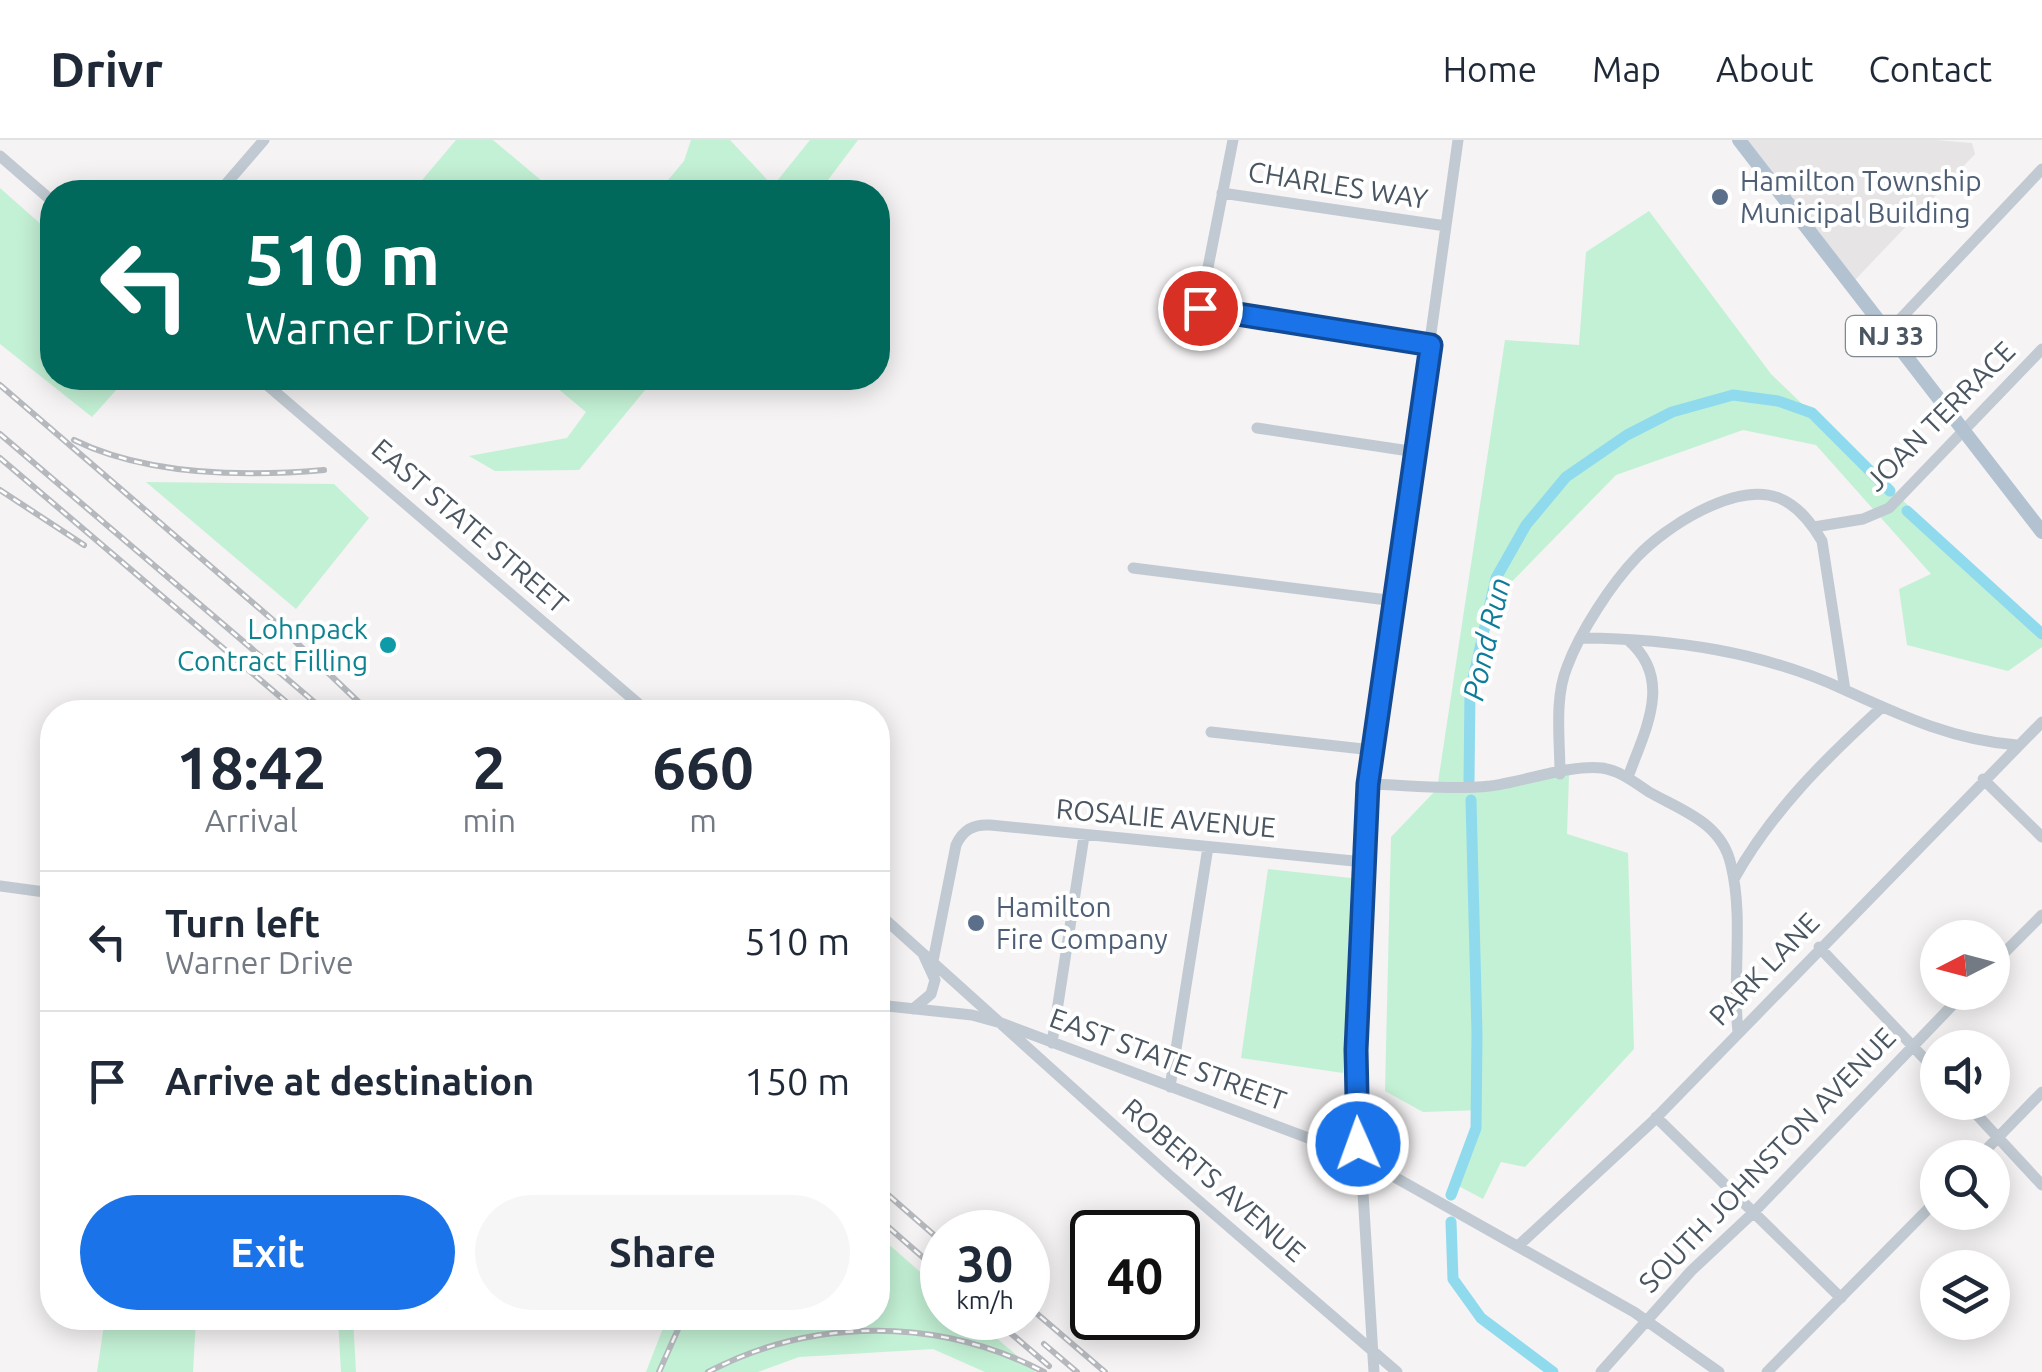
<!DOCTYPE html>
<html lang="en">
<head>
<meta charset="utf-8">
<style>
	:root { --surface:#fff; --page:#f6f6f7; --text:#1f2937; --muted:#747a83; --line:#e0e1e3; --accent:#1a73e8 }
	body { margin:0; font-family:Ubuntu,sans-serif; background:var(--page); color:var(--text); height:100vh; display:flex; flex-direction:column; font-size:38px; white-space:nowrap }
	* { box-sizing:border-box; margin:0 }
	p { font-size:32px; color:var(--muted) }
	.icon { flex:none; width:55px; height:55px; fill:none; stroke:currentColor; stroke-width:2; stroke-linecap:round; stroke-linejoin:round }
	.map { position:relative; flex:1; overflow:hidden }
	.side { position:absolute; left:40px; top:560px; width:850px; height:630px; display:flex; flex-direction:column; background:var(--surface); border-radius:40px; box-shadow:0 5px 25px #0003 }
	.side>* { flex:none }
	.hud { position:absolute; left:40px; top:40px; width:850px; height:210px; border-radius:40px; box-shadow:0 5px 25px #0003; background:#00695c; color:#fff; overflow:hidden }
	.needle { width:65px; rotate:264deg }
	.tools { position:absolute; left:1920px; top:780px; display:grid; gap:20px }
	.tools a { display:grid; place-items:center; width:90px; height:90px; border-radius:50%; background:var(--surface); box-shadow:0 5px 25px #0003; font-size:50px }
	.speed { position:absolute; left:920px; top:1070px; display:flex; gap:20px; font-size:50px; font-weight:700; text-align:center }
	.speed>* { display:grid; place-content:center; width:130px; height:130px; border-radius:50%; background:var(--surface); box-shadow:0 5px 25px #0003; line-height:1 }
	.speed small { font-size:25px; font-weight:400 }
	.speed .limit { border:5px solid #111; border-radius:15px; background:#fff; color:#111 }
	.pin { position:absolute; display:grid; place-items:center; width:85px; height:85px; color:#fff; margin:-42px; border:5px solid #fff; border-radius:50%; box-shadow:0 2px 10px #0007 }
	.me { position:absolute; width:110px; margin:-55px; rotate:358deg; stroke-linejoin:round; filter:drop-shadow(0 0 8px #0008) }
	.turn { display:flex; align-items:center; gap:35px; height:210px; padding:0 40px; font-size:45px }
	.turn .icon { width:130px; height:130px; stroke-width:2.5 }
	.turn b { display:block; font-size:70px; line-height:85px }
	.eta { display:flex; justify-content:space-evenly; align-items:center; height:170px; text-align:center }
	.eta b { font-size:60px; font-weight:700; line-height:70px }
	.action { display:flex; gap:20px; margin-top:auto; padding:20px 40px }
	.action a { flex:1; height:115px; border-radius:60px; background:var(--accent); color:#fff; font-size:40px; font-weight:700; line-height:115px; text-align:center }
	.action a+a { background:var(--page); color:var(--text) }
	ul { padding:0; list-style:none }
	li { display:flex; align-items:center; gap:30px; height:140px; padding:0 40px; border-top:2px solid var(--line) }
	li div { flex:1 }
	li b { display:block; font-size:38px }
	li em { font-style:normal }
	header { display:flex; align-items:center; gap:60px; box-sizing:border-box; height:140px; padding:0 50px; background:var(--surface); border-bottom:2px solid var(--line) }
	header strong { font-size:48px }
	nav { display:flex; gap:55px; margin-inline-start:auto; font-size:35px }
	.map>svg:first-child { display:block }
	.education { fill:#e6e4e5 }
	.green { fill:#c3f1d5 }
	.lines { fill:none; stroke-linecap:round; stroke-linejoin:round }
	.canal { stroke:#90daee; stroke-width:11 }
	.minor { stroke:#c1cad2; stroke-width:11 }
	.major { stroke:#b3c2d1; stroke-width:14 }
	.rail-casing { stroke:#b5b8bd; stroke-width:6 }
	.rail { stroke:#fff; stroke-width:2.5; stroke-dasharray:8; stroke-linecap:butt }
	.route-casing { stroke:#114b97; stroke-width:25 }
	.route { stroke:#1a73e8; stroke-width:18 }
	.service-dot { fill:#5c6f8a; stroke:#fff; stroke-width:4 }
	.culture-dot { fill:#0f9aa8; stroke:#fff; stroke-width:4 }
	.labels { text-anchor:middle; stroke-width:8; stroke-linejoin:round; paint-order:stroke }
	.shield { fill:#fff; stroke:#808990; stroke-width:2.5 }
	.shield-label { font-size:25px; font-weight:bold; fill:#4a5661 }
	.service-label { font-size:28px; fill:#4e5e75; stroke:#fff; text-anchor:start }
	.street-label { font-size:28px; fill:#4a5661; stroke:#fff }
	.culture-label { font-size:28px; fill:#0d838f; stroke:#fff; text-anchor:end }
	.water-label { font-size:30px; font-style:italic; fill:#0c7c9b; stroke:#fff }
</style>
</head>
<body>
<header>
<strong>Drivr</strong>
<nav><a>Home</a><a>Map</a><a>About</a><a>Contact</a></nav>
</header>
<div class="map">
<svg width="2042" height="1232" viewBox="0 0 2042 1232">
	<rect width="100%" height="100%" fill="#f5f3f3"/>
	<path class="education" d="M 1748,0 L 1936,0 L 1972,3 L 1975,14 L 1855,140 Z"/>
	<path class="green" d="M 456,0 L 493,0 L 555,52 L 412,52 Z
		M 691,0 L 730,0 L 773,46 L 810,0 L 858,0 L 819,52 L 658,52 L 684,21 Z
		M 0,48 L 52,94 L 52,238 L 127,238 L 92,277 L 0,204 Z
		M 1649,71 L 1771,234 L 2042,494 L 2042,507 L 2008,531 L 1907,505 L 1899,449 L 1931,434 L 1816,305 L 1743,290 L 1616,335 L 1494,460 L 1468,562 L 1474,649 L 1569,635 L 1567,694 L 1628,713 L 1634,909 L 1525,1027 L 1501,1022 L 1483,1059 L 1453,1043 L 1480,970 L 1423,972 L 1385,951 L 1391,697 L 1437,649 L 1505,200 L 1579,205 L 1586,112 Z
		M 545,238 L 655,238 L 579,330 L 495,331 L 469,316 L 567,298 L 586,272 Z
		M 146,342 L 334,344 L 369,378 L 296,469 Z
		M 1268,729 L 1351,738 L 1343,933 L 1241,918 Z
		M 878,1095 L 942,1151 L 942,1178 L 973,1178 L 1036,1232 L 985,1232 L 933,1209 L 799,1217 L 758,1232 L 646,1232 L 667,1178 L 878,1178 Z
		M 105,1178 L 196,1178 L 193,1232 L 97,1232 Z
		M 338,1178 L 353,1178 L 356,1232 L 341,1232 Z"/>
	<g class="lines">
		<path class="canal" d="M 1907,371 L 2042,494
			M 1469,641 L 1470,552 L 1496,438 L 1526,385 L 1566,337 L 1627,295 L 1672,272 L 1733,255 L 1778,261 L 1812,273 L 1890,351
			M 1451,1055 L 1476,988 L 1477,894 L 1471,660
			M 1451,1082 L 1453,1139 L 1481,1178 L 1553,1232"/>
		<path class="minor" d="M 1233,0 L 1200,168 L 1431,205
			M 0,16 L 52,61
			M 219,52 L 264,0
			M 1222,53 L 1446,86
			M 1888,192 L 2042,29
			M 259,238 L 648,572
			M 1257,288 L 1416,312
			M 1814,387 L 1863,379 L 1889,368 L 2042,209
			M 1133,428 L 1395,461
			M 1582,498 C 1673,499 1761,511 1845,550
			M 1628,500 C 1674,539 1645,590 1628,637
			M 1211,592 L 1372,610
			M 1560,634 C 1560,600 1554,559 1567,527 C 1580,492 1611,444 1637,417 C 1665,387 1736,341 1779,358 C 1799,366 1812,384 1822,401 L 1845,550 C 1902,576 1953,600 2017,605
			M 1983,639 L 2042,697
			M 1368,644 C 1408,645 1450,650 1490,646 C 1522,642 1572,624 1602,628 C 1621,631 1634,642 1649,652 C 1683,671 1722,683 1731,725 C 1744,779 1732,837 1738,892
			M 1734,739 C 1772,671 1825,619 1882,567
			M 0,746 L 52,753
			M 878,773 L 1169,1035 L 1397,1232
			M 1819,807 L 1938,933
			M 933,821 L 956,705 C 963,690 973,684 990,685 L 1364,722
			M 1992,825 L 2042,775
			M 878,865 L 972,875 L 1001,883 L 1359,1017 L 1634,1172 L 1719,1232
			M 913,869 L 931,854 L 935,840 L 924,816
			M 1052,903 L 1084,696
			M 1170,947 L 1208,707
			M 1965,962 L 2042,1045
			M 1656,977 L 1841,1158
			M 1978,1018 L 2042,952
			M 1518,1106 L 1652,982 L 2042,582
			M 1374,1232 L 1356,939 L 1368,644 L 1458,0
			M 1601,1232 L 1691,1131 L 1754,1072 L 1965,852
			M 1767,1232 L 1938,1059"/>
		<path class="major" d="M 1739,0 L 2042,392"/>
		<defs>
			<path id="rail" d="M 0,245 L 274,481 L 369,572
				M 0,294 L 326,572
				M 74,300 C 148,336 243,337 324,330
				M 0,318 L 298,572
				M 0,350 L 84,405
				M 878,1046 L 942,1102
				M 878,1078 L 942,1134
				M 1028,1166 L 1105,1232
				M 993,1178 L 1049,1226
				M 1044,1204 L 1077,1232
				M 659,1232 L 683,1178
				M 708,1232 C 813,1177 939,1177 1044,1232"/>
		</defs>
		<use href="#rail" class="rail-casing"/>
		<use href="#rail" class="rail"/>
	</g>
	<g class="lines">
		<defs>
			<path id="route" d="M 1200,168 L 1431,205 L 1368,644 L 1356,910 L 1358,1004"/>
		</defs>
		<use href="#route" class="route-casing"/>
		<use href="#route" class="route"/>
	</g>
	<g class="service-dot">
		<circle cx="1720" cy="57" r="10"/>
		<circle cx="976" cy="783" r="10"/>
	</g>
	<circle class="culture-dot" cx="388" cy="505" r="10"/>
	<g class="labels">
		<rect class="shield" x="1846" y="176" width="90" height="40" rx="8"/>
		<g class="shield-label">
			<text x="1891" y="205">NJ 33</text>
		</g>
		<g class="service-label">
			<text x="1740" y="51">Hamilton Township<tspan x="1740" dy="32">Municipal Building</tspan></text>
			<text x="996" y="777">Hamilton<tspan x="996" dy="32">Fire Company</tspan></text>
		</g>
		<g class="street-label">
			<text transform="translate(1338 45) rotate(9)" y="10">CHARLES WAY</text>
			<text transform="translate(1940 276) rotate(-45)" y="10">JOAN TERRACE</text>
			<text transform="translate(470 386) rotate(41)" y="10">EAST STATE STREET</text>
			<text transform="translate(1166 678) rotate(5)" y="10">ROSALIE AVENUE</text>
			<text transform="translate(1764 829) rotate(-46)" y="10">PARK LANE</text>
			<text transform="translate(1168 919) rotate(20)" y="10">EAST STATE STREET</text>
			<text transform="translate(1767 1020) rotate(-46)" y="10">SOUTH JOHNSTON AVENUE</text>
			<text transform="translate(1214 1040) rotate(41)" y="10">ROBERTS AVENUE</text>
		</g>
		<g class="culture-label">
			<text x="368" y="499">Lohnpack<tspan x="368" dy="32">Contract Filling</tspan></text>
		</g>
		<g class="water-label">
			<text transform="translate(1487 499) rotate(-77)" y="10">Pond Run</text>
		</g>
	</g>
</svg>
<div class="tools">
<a><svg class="needle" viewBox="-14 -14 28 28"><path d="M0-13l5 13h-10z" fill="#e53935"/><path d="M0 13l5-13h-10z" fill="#747a83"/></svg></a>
<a><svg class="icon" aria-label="sound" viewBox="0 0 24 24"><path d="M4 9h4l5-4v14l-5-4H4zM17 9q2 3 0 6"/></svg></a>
<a><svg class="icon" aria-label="search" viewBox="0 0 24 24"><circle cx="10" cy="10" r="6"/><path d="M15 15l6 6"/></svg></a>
<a><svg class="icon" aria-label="layers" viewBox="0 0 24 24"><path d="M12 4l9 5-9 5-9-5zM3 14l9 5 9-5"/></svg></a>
</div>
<div class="speed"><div>30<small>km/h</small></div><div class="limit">40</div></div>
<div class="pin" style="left:1200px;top:168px;background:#d93025"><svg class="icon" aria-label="arrive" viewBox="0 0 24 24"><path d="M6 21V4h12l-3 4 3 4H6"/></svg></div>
<svg class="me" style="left:1358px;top:1004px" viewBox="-20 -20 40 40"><circle r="17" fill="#1a73e8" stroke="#fff" stroke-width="3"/><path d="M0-11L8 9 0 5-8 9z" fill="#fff"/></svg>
<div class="hud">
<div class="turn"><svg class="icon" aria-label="left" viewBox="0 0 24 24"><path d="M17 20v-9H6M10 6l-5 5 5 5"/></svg><div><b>510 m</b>Warner Drive</div></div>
</div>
<section class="side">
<div class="eta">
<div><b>18:42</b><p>Arrival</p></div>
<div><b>2</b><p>min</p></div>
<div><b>660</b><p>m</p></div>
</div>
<ul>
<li><svg class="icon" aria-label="left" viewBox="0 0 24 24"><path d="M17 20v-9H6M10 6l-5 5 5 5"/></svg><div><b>Turn left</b><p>Warner Drive</p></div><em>510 m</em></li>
<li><svg class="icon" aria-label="arrive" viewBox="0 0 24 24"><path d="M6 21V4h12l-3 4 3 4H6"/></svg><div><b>Arrive at destination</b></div><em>150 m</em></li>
</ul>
<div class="action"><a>Exit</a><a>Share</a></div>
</section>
</div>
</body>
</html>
